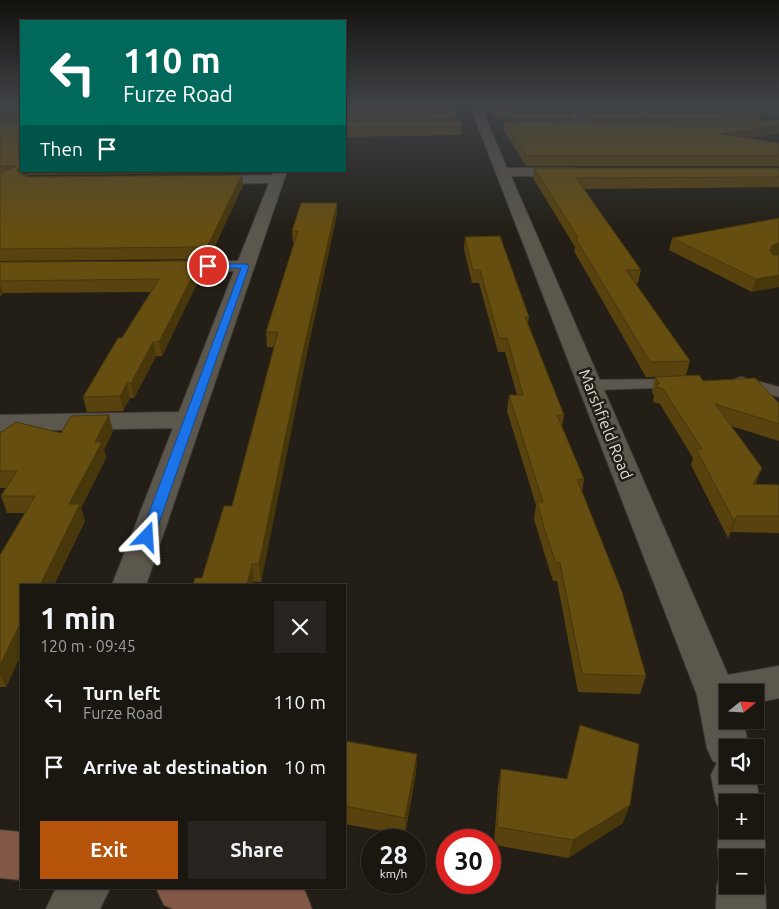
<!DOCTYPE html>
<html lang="en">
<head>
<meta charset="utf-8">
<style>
	:root { --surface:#1a1711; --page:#27241f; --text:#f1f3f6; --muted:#9f9f9f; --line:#383631; --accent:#b45309 }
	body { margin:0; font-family:Ubuntu,sans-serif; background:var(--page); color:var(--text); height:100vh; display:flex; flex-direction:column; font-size:19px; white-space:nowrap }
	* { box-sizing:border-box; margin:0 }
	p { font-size:16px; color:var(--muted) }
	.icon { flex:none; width:28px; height:28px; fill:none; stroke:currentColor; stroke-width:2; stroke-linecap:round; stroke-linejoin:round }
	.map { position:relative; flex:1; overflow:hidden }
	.side { position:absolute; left:20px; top:584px; width:326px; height:305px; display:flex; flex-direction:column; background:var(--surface); border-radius:0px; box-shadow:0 1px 4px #0004,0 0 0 1px var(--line) }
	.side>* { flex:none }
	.hud { position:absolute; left:20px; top:20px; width:326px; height:152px; border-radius:0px; box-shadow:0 1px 4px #0004,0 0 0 1px var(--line); background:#00695c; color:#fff; overflow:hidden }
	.needle { width:32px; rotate:72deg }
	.fabs { position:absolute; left:719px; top:684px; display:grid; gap:10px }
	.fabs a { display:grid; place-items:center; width:45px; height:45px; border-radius:0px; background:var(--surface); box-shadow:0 1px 4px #0004,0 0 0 1px var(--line); font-size:25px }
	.speed { position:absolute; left:361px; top:829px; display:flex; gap:10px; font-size:25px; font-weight:700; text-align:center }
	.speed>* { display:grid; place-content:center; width:65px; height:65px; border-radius:50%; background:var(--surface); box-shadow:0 1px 4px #0004,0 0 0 1px var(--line); line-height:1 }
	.speed small { font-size:12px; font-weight:400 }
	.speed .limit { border:8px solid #d22; background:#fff; color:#111 }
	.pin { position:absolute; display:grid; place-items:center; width:42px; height:42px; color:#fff; margin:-21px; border:2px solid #fff; border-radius:50%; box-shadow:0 1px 5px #0007 }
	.me { position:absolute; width:55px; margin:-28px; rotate:20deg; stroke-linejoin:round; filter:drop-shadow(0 0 4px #0008) }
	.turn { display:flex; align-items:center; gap:18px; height:105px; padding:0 20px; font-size:22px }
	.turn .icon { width:65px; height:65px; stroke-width:2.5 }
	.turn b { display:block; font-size:35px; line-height:42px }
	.then { display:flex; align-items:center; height:48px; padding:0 20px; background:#0003; gap:10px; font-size:19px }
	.round { display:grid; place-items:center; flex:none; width:52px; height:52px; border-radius:0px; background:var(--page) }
	.summary { display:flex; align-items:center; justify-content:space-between; height:85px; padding:0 20px }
	h1 { font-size:30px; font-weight:700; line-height:38px }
	.primary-button { display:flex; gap:10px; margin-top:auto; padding:10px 20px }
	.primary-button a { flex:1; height:58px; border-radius:0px; background:var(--accent); color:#fff; font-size:20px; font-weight:700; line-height:58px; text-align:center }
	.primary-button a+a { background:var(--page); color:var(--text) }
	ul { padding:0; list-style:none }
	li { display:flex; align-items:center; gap:15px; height:65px; padding:0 20px }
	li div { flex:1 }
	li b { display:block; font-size:19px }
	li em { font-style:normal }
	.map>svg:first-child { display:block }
	.green { fill:#174c30 }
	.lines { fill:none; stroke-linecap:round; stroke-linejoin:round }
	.lane-casing { stroke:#3e3b36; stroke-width:2 }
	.street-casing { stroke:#3e3b36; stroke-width:2 }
	.secondary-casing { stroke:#3e3b36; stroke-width:2 }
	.path { stroke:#8a8680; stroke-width:1; stroke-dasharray:0.5 1; stroke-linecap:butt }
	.lane { fill:#5b574d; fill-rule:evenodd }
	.street { fill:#5b574d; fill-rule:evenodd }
	.secondary { fill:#845847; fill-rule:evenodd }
	.wall { fill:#58430e }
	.shaded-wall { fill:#47370b }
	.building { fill:#664e10; stroke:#47370b }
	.route { fill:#1a73e8; stroke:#114b97 }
	.labels { text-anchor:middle; stroke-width:5; stroke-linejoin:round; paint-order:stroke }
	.street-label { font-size:16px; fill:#dedbd6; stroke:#231f17 }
</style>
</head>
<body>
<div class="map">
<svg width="779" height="909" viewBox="0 0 779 909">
	<rect width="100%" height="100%" fill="#231f17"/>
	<path class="green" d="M 717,103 L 779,103 L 779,119 L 775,117 Z"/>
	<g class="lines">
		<defs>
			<path id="lane" d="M 741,377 L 779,387 L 779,397 L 735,385 L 733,382 L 735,379 Z
				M 679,379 L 687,384 L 685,387 L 590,390 L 582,385 L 590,380 Z"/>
			<path id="street" d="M 469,103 L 479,103 L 507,168 L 571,168 L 578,172 L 571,176 L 511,176 L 728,675 L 779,666 L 779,698 L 755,703 L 755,692 L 728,692 L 728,720 L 743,720 L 749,748 L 728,748 L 728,775 L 755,775 L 760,802 L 756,813 L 758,814 C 766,833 768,851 760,871 L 765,885 L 766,909 L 716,909 L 717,885 L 722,871 C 715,853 717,835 724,818 L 716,802 L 711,775 L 717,763 L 713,761 L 707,748 L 697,695 ZM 728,802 L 755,802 L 755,830 L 728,830 ZM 728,858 L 755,858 L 755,885 L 728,885 Z
				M 587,103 L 609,103 L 604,106 L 580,110 L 590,125 L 584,128 L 580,127 L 568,108 Z
				M 273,171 L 287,171 L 146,585 L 112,585 L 173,428 L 0,431 L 0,415 L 179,412 L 234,271 L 164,271 L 158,270 L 155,266 L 158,262 L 164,261 L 238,261 L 269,183 L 205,184 L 198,180 L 205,176 L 272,175 Z
				M 56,888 L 110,888 L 100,909 L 46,909 Z"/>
			<path id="secondary" d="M 0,830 L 21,832 L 21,880 L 0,878 Z
				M 156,888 L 296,888 L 305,891 L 312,909 L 173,909 L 164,905 Z"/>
		</defs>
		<use href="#lane" class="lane-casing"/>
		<use href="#street" class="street-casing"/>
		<use href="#secondary" class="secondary-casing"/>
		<path class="path" d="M 752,106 L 779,113"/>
		<use href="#lane" class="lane"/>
		<use href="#street" class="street"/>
		<use href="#secondary" class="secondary"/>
	</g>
	<path class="wall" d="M 0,103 L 21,103 L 21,171 L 249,171 L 248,173 L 29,175 L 26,177 L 243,185 L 209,259 L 0,261 Z
		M 345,103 L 456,111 L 455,119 L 345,120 Z
		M 486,103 L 582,103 L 571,106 L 574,111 L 573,119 L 497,119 Z
		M 584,103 L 762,111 L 760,119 L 588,119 L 583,111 Z
		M 779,120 L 779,133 L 749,138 L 779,143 L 779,166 L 526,166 L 503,130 L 504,121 Z
		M 345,121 L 462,126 L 461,135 L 345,137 Z
		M 534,168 L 779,168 L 779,187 L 584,189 L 641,270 L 638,283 L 635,283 L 690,361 L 686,375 L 703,381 L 779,403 L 779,441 L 731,426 L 756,484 L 779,485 L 779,533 L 731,532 L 728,538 L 691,465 L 693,458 L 660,404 L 653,402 L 654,395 L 652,392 L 655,377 L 646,377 L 574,251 L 575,247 L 533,178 Z
		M 337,214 L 305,362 L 261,582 L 202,578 L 232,506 L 274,347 L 267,347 L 266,332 L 294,243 L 293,243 L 292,231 Z
		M 465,237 L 529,317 L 528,323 L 564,415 L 562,427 L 584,479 L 582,491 L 646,676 L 640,694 L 578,692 L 557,581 L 553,581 L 543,549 L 534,519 L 536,505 L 507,411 L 509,395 L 517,395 L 505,352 L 498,352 L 479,283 L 472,283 L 464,249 Z
		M 672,238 L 778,255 L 752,292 L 669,250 Z
		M 0,262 L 202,273 L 162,356 L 156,356 L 134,398 L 130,398 L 123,411 L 87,412 L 83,397 L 122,338 L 151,292 L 3,293 L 0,296 Z
		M 113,431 L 104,450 L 106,458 L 81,508 L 85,521 L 54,585 L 21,585 L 21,655 L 6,687 L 0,687 L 0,555 L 25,513 L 7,513 L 1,496 L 6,488 L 0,488 L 0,433 L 61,433 Z
		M 345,741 L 417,754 L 416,772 L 405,835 L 345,824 Z
		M 501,769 L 623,823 L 568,858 L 494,845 L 498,787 Z"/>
	<path class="shaded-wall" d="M 567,103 L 582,103 L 566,107 Z
		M 19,113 L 21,121 L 0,123 L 0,114 Z
		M 779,125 L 779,133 L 719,143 L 721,134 Z
		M 21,168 L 21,171 L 28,171 L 29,175 L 20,180 L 17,170 Z
		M 242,175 L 243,185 L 209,259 L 207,247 Z
		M 337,203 L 337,214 L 305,362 L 261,582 L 259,564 L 304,347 Z
		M 779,243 L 779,255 L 770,257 L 770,250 L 773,245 Z
		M 200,261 L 202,273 L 162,356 L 159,342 Z
		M 779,275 L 779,287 L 752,292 L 756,279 Z
		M 0,284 L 3,293 L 0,296 Z
		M 153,342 L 156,356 L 134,398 L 131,383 Z
		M 127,383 L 130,398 L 123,411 L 120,396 Z
		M 109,415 L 113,431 L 104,450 L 106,458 L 81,508 L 85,521 L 54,585 L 40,585 L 69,504 L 95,442 Z
		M 762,468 L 756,484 L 747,501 L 753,484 Z
		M 737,516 L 731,532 L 728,538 L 734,521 Z
		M 252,564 L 254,582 L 253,585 L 247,585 Z
		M 21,622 L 21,655 L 6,687 L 0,675 L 0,665 Z
		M 417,754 L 416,772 L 405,835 L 405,818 Z
		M 630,805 L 623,823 L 568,858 L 573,840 Z"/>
	<path class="building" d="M 0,103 L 21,103 L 21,168 L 17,170 L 26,177 L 242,175 L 207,247 L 0,249 L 0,173 L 16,166 L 0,166 L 0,122 L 20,122 L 19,113 L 0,114 Z
		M 345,103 L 452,103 L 456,111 L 345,112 Z
		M 492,103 L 569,103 L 574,111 L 497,111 Z
		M 584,103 L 747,103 L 762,111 L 589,111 Z
		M 779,120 L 779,125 L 721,134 L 779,143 L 779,156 L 527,156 L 504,121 Z
		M 345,121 L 460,121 L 462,126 L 345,128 Z
		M 534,168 L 779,168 L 779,177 L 576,178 L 641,270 L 626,270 L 690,361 L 650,362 L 576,239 L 578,237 Z
		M 301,203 L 337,203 L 304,347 L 259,564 L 252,564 L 247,585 L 193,585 L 195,578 L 202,578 L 224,506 L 232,506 L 278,332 L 266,332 L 298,231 L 292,231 Z
		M 779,218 L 779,243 L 773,245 L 770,250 L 773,255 L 779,255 L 779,275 L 756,279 L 672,238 Z
		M 500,236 L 529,317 L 525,317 L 564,415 L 557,415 L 584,479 L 577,479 L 622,592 L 646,676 L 582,674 L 560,563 L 556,563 L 545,531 L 537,502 L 543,502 L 509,395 L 523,395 L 507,338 L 499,338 L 480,270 L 473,270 L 465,237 Z
		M 200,261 L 159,342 L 153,342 L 131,383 L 127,383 L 120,396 L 83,397 L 118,338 L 122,338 L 159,279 L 0,281 L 0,262 Z
		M 699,375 L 703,381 L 755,378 L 779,403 L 779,424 L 715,404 L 762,468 L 753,484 L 779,485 L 779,516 L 737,516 L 734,521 L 696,449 L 702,449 L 663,389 L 656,387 L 657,384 L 660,384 L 655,377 Z
		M 109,415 L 95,442 L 102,442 L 69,504 L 80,504 L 40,585 L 21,585 L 21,622 L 0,665 L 0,555 L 35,496 L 1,496 L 17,471 L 0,471 L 0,433 L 16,422 L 61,433 L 71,416 Z
		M 580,725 L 639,744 L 630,805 L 573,840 L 497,827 L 501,769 L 567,779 Z
		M 345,741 L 417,754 L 405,818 L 345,806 Z"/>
	<linearGradient id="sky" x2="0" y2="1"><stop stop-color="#13110d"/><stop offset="0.45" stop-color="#3f4247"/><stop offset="1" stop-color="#3f4247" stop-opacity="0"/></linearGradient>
	<rect width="779" height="230" fill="url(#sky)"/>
	<path class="route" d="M 205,264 L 246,264 L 249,266 L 154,537 L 147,542 L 140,537 L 241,268 L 205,268 Z"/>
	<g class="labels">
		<g class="street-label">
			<text transform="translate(606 424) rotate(68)" y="6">Marshfield Road</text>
		</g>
	</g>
</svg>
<div class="fabs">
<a><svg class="needle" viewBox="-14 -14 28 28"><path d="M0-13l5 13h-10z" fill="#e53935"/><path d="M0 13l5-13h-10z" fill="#9f9f9f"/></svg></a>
<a><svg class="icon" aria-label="sound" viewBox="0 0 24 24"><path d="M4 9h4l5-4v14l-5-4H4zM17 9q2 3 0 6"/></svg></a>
<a>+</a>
<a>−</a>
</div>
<div class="speed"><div>28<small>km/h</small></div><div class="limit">30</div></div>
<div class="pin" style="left:208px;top:266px;background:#d93025"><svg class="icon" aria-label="arrive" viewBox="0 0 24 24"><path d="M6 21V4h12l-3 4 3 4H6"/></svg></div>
<svg class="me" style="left:147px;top:537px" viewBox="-20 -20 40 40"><path d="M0-17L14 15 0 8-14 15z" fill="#1a73e8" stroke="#fff" stroke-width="4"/></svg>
<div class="hud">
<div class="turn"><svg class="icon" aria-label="left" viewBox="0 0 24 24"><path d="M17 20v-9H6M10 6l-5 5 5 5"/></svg><div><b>110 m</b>Furze Road</div></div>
<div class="then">Then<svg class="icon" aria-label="arrive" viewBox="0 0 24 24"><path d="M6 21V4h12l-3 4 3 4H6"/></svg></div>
</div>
<section class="side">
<div class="summary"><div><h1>1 min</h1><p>120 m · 09:45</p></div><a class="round"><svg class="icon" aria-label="close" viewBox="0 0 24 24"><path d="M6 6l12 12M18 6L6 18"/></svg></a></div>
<ul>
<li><svg class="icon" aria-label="left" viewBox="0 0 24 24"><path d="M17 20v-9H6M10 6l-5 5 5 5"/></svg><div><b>Turn left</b><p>Furze Road</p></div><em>110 m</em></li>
<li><svg class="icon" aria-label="arrive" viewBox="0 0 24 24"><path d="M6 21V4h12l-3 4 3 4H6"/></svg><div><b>Arrive at destination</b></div><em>10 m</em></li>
</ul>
<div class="primary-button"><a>Exit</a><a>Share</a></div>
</section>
</div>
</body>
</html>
